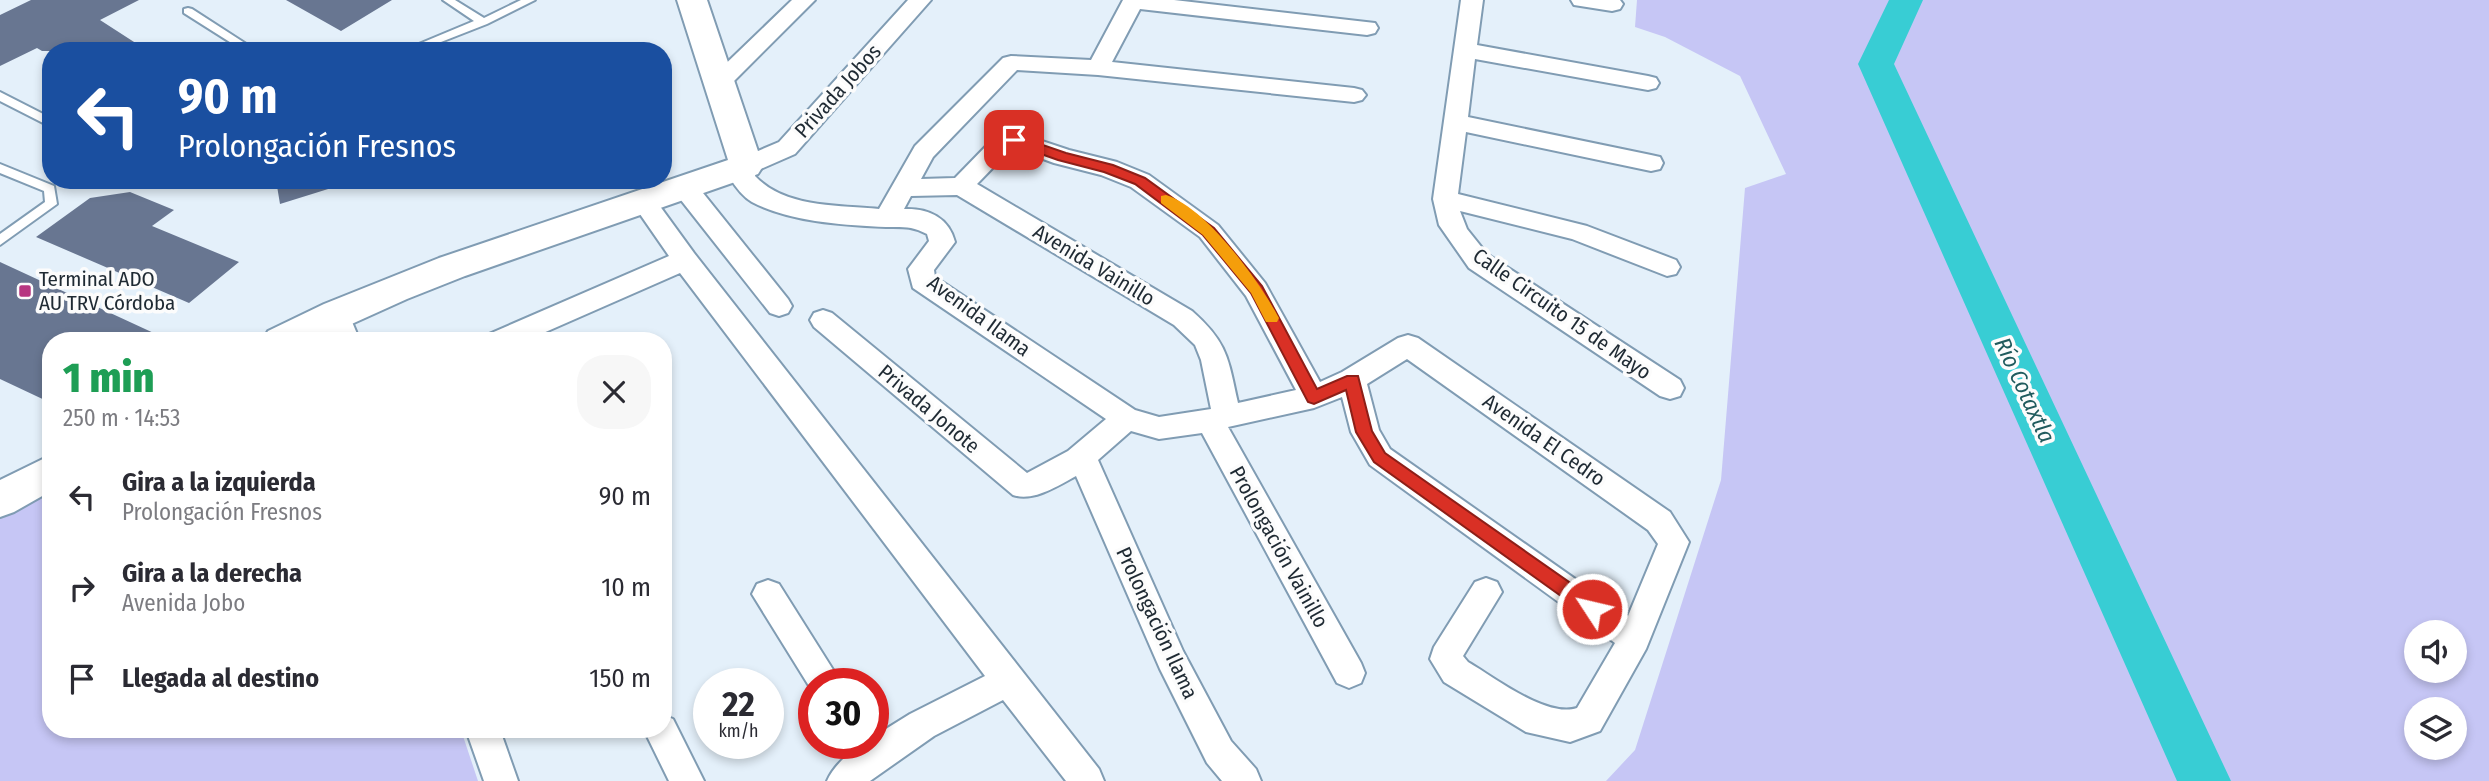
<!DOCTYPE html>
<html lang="es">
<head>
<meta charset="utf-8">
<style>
	:root { --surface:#fff; --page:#f7f7f7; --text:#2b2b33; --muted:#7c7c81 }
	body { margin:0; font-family:"Fira Sans Condensed",sans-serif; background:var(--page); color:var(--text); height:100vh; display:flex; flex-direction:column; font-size:26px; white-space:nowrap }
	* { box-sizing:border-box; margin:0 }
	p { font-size:23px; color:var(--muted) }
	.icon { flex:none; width:38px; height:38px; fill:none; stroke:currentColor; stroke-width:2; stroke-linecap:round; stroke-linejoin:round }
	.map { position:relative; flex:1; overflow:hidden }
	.side { position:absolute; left:42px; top:332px; width:630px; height:406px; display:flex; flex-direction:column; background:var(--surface); border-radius:28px; box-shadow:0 4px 10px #0003 }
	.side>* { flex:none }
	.banner { position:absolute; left:42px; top:42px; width:630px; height:147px; border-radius:28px; box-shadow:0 4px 10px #0003; background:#1a4fa0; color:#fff; overflow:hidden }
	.tools { position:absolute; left:2404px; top:620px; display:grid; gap:14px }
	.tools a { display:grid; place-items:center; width:63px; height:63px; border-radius:50%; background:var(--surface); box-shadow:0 4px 10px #0003; font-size:35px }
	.speed { position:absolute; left:693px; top:668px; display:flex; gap:14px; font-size:35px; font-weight:700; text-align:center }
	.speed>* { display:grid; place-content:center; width:91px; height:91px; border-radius:50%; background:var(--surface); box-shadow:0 4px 10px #0003; line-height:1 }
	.speed small { font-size:18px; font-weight:400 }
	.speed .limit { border:10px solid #d22; background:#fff; color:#111 }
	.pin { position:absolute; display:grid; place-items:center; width:60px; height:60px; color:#fff; margin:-30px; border-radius:14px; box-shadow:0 4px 10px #0006 }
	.me { position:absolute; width:77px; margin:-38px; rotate:305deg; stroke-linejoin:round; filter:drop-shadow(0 0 5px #0008) }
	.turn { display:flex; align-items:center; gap:24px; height:147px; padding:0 21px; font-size:32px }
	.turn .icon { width:91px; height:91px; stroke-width:2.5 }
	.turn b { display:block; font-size:49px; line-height:60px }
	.round { display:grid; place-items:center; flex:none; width:74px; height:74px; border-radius:28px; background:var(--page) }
	.summary { display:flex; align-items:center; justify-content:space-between; height:119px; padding:0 21px }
	h1 { font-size:42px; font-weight:800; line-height:52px; color:#1e9e55 }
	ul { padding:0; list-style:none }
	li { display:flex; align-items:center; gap:21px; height:91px; padding:0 21px }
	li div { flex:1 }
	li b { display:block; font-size:26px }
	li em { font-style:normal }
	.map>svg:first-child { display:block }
	.green { fill:#c6c6f5; fill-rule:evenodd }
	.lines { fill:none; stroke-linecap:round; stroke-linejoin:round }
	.river { fill:#38cdd4; fill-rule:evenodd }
	.building { fill:#687691 }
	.lane-casing { stroke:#809cb3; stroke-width:4 }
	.street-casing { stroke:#809cb3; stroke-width:4 }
	.secondary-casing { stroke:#809cb3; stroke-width:4 }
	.lane { fill:#fff; fill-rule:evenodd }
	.street { fill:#fff; fill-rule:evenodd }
	.secondary { fill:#fff; fill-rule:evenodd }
	.route { fill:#d93025; stroke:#8d1f18; stroke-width:2 }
	.slow { fill:#f59e0b }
	.poi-dot { fill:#b73681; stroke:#fcfcfc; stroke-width:2.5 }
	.labels { text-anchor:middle; stroke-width:7; stroke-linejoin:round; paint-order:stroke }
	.street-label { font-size:21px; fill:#1f2a33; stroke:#fcfcfc }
	.poi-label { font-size:21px; fill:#1f2a33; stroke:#fcfcfc; text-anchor:start }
	.water-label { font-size:23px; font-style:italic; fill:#205b5e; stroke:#fcfcfc }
</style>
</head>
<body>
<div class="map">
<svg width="2489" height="781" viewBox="0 0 2489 781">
	<rect width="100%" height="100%" fill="#e4f0fa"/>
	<path class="green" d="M 1637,0 L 2489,0 L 2489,781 L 1606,781 L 1635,750 L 1721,480 L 1745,188 L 1786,174 L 1740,76 L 1665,37 L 1635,27 ZM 2417,632 L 2455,632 L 2455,670 L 2417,670 ZM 2417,709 L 2455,709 L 2455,747 L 2417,747 Z
		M 51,456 L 51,730 L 461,730 L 478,781 L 0,781 L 0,480 Z"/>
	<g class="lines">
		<path class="river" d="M 1889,0 L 1923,0 L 1894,64 L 2231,781 L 2177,781 L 1858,64 Z"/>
	</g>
	<path class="building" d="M 31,0 L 139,0 L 100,20 L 148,51 L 42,51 L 37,48 L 0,66 L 0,15 Z
		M 286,0 L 392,0 L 341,31 Z
		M 276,180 L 340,180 L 341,185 L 280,204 Z
		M 130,192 L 174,210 L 152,226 L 239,262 L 189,303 L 36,237 L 90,198 Z
		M 0,262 L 171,341 L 51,341 L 51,403 L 0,379 Z"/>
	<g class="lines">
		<defs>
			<path id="lane" d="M 443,0 L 455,0 L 484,18 L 521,0 L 535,0 L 487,24 L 418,51 L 402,51 L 474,21 Z
				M 188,8 L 192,9 L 257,51 L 244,51 L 184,13 L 184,9 Z
				M 0,92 L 51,118 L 51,127 L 0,101 Z
				M 0,164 L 54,186 L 57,204 L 0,245 L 0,234 L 45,202 L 44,191 L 0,173 Z"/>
			<path id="street" d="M 792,0 L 815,0 L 728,87 L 720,89 L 712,87 L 709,82 L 712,77 Z
				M 908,0 L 931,0 L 795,154 L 756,171 L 755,176 C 785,208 838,205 879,209 L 915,146 L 1003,58 L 1011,56 L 1091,60 L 1123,0 L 1174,0 L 1375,23 L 1378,28 L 1375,33 L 1367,35 L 1140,9 L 1112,62 L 1354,88 L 1362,90 L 1366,95 L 1362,100 L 1354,102 L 1098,75 L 1017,70 L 933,157 L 921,179 L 955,178 L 992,140 L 1015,132 L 1069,150 L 1117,162 L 1149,175 L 1218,225 L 1265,283 L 1320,382 L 1342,372 L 1398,338 L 1408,335 L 1418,338 L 1670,512 L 1689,542 L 1646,649 L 1600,731 L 1570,742 L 1526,732 L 1444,682 L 1430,659 L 1434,647 L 1475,582 L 1486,578 L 1497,582 L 1502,592 L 1463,656 L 1468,662 C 1494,677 1546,718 1577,708 L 1615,643 L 1370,465 L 1351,432 L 1342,397 L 1314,408 L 1228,427 L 1361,663 L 1365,673 L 1361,683 L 1349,688 L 1337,683 L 1202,433 L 1159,439 L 1131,431 L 1098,460 L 1183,651 L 1231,741 L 1256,769 L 1261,781 L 1222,781 L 1207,763 L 1160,669 L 1076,476 C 1058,486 1033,502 1013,495 L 814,327 L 810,320 L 814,313 L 823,310 L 832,313 L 1027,473 L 1068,451 L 1106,419 L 913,288 L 908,269 L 929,241 L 927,234 C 912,226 903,227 886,227 C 843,225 790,222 752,202 C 743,197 735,186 730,178 L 737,160 L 779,142 ZM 1016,149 L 1054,163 L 1101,175 L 1131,187 L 1200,237 L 1246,296 L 1296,390 L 1238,403 C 1228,358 1228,343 1192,311 L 977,184 L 1008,152 ZM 957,195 L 1174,325 L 1195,345 L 1201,360 L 1211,409 L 1159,417 L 1135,410 L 935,277 L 934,270 L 955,242 C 949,218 929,208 904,209 L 911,196 ZM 1407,359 L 1648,530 L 1658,544 L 1628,616 L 1390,449 L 1379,430 L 1367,384 Z
				M 1461,0 L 1483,0 L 1477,45 L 1648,76 L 1656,78 L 1659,83 L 1656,88 L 1648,90 L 1475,59 L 1468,117 L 1651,155 L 1660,157 L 1663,163 L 1660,169 L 1651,171 L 1466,132 L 1458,194 L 1587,226 L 1676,260 L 1680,267 L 1676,274 L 1667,276 L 1572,239 L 1460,211 L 1467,229 L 1487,254 L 1680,380 L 1684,388 L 1680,396 L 1670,399 L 1660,396 L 1469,268 L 1439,225 L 1433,199 Z
				M 1571,0 L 1620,0 L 1623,4 L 1620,9 L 1612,11 L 1574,5 Z
				M 686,181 L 695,183 L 788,299 L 792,306 L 788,313 L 779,316 L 770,313 L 677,195 L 674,189 L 677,183 Z
				M 645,195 L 654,198 L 694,253 L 1099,769 L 1104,781 L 1066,781 L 1003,700 L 934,736 L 870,781 L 827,781 C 834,765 855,744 873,744 L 873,737 L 910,714 L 985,676 L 680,273 L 525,341 L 485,341 L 489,334 L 669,256 L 633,204 L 636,198 Z
				M 336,302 L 345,305 L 360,341 L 334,341 L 323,312 L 327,305 Z
				M 768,580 L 779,584 L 842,684 L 814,684 L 814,694 L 752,594 L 757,584 Z
				M 663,715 L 673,719 L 704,781 L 669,781 L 644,730 L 663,730 Z
				M 466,730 L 500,730 L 518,781 L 484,781 Z"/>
			<path id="secondary" d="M 677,0 L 707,0 L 763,166 L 758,174 L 465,276 L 407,299 L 314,341 L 262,341 L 268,331 L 324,304 L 439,258 L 728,160 Z
				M 51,455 L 51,491 L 14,512 L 0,517 L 0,480 Z"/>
		</defs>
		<use href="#lane" class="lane-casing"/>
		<use href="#street" class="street-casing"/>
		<use href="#secondary" class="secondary-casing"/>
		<use href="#lane" class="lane"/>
		<use href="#street" class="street"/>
		<use href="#secondary" class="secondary"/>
	</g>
	<path class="route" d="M 1014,135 L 1066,153 L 1113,165 L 1145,178 L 1214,228 L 1262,286 L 1317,389 L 1347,376 L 1358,376 L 1372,431 L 1385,453 L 1599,603 L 1601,609 L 1599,614 L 1592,617 L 1586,614 L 1374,462 L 1356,432 L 1346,390 L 1314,404 L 1308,402 L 1251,293 L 1203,235 L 1135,184 L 1104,172 L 1058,160 L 1010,143 L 1010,137 Z"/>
	<path class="slow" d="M 1166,195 C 1207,208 1259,281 1279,318 L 1277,322 L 1266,322 L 1251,293 L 1203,235 L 1161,203 L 1161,196 Z"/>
	<rect class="poi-dot" x="18" y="284" width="14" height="14" rx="3.5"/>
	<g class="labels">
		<g class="street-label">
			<text transform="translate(838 91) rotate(-48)" y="7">Privada Jobos</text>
			<text transform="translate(1094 265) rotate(31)" y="7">Avenida Vainillo</text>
			<text transform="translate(1562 314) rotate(35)" y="7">Calle Circuito 15 de Mayo</text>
			<text transform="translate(979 316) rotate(36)" y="7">Avenida Ilama</text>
			<text transform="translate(929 409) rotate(40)" y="7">Privada Jonote</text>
			<text transform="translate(1544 440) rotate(35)" y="7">Avenida El Cedro</text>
			<text transform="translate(1279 547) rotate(61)" y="7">Prolongación Vainillo</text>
			<text transform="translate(1157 623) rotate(65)" y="7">Prolongación Ilama</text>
		</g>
		<g class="poi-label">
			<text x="39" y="286">Terminal ADO<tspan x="39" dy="24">AU TRV Córdoba</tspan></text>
		</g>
		<g class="water-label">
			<text transform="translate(2025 390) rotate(65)" y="8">Río Cotaxtla</text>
		</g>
	</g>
</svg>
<div class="tools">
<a><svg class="icon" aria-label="sound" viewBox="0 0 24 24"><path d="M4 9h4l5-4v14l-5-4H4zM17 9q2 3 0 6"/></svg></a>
<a><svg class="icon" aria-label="layers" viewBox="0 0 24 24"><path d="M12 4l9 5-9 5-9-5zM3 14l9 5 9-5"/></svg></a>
</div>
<div class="speed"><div>22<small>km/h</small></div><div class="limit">30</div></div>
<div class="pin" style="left:1014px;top:140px;background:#d93025"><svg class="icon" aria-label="arrive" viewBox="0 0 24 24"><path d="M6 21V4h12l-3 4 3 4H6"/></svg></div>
<svg class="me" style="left:1592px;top:609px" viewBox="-20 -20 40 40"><circle r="17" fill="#d93025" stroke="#fff" stroke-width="3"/><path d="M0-11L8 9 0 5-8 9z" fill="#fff"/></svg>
<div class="banner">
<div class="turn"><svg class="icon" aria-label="left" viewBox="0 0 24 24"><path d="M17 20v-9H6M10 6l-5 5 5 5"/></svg><div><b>90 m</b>Prolongación Fresnos</div></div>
</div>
<section class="side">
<div class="summary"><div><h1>1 min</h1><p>250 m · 14:53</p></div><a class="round"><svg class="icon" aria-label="close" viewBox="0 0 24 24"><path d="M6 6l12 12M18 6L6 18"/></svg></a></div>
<ul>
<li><svg class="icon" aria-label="left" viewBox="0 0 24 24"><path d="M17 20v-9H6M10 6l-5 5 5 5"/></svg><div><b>Gira a la izquierda</b><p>Prolongación Fresnos</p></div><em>90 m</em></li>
<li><svg class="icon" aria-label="right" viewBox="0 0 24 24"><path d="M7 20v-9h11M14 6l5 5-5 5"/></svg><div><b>Gira a la derecha</b><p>Avenida Jobo</p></div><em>10 m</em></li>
<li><svg class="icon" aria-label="arrive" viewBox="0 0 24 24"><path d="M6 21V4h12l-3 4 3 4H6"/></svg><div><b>Llegada al destino</b></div><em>150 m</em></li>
</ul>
</section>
</div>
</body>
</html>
